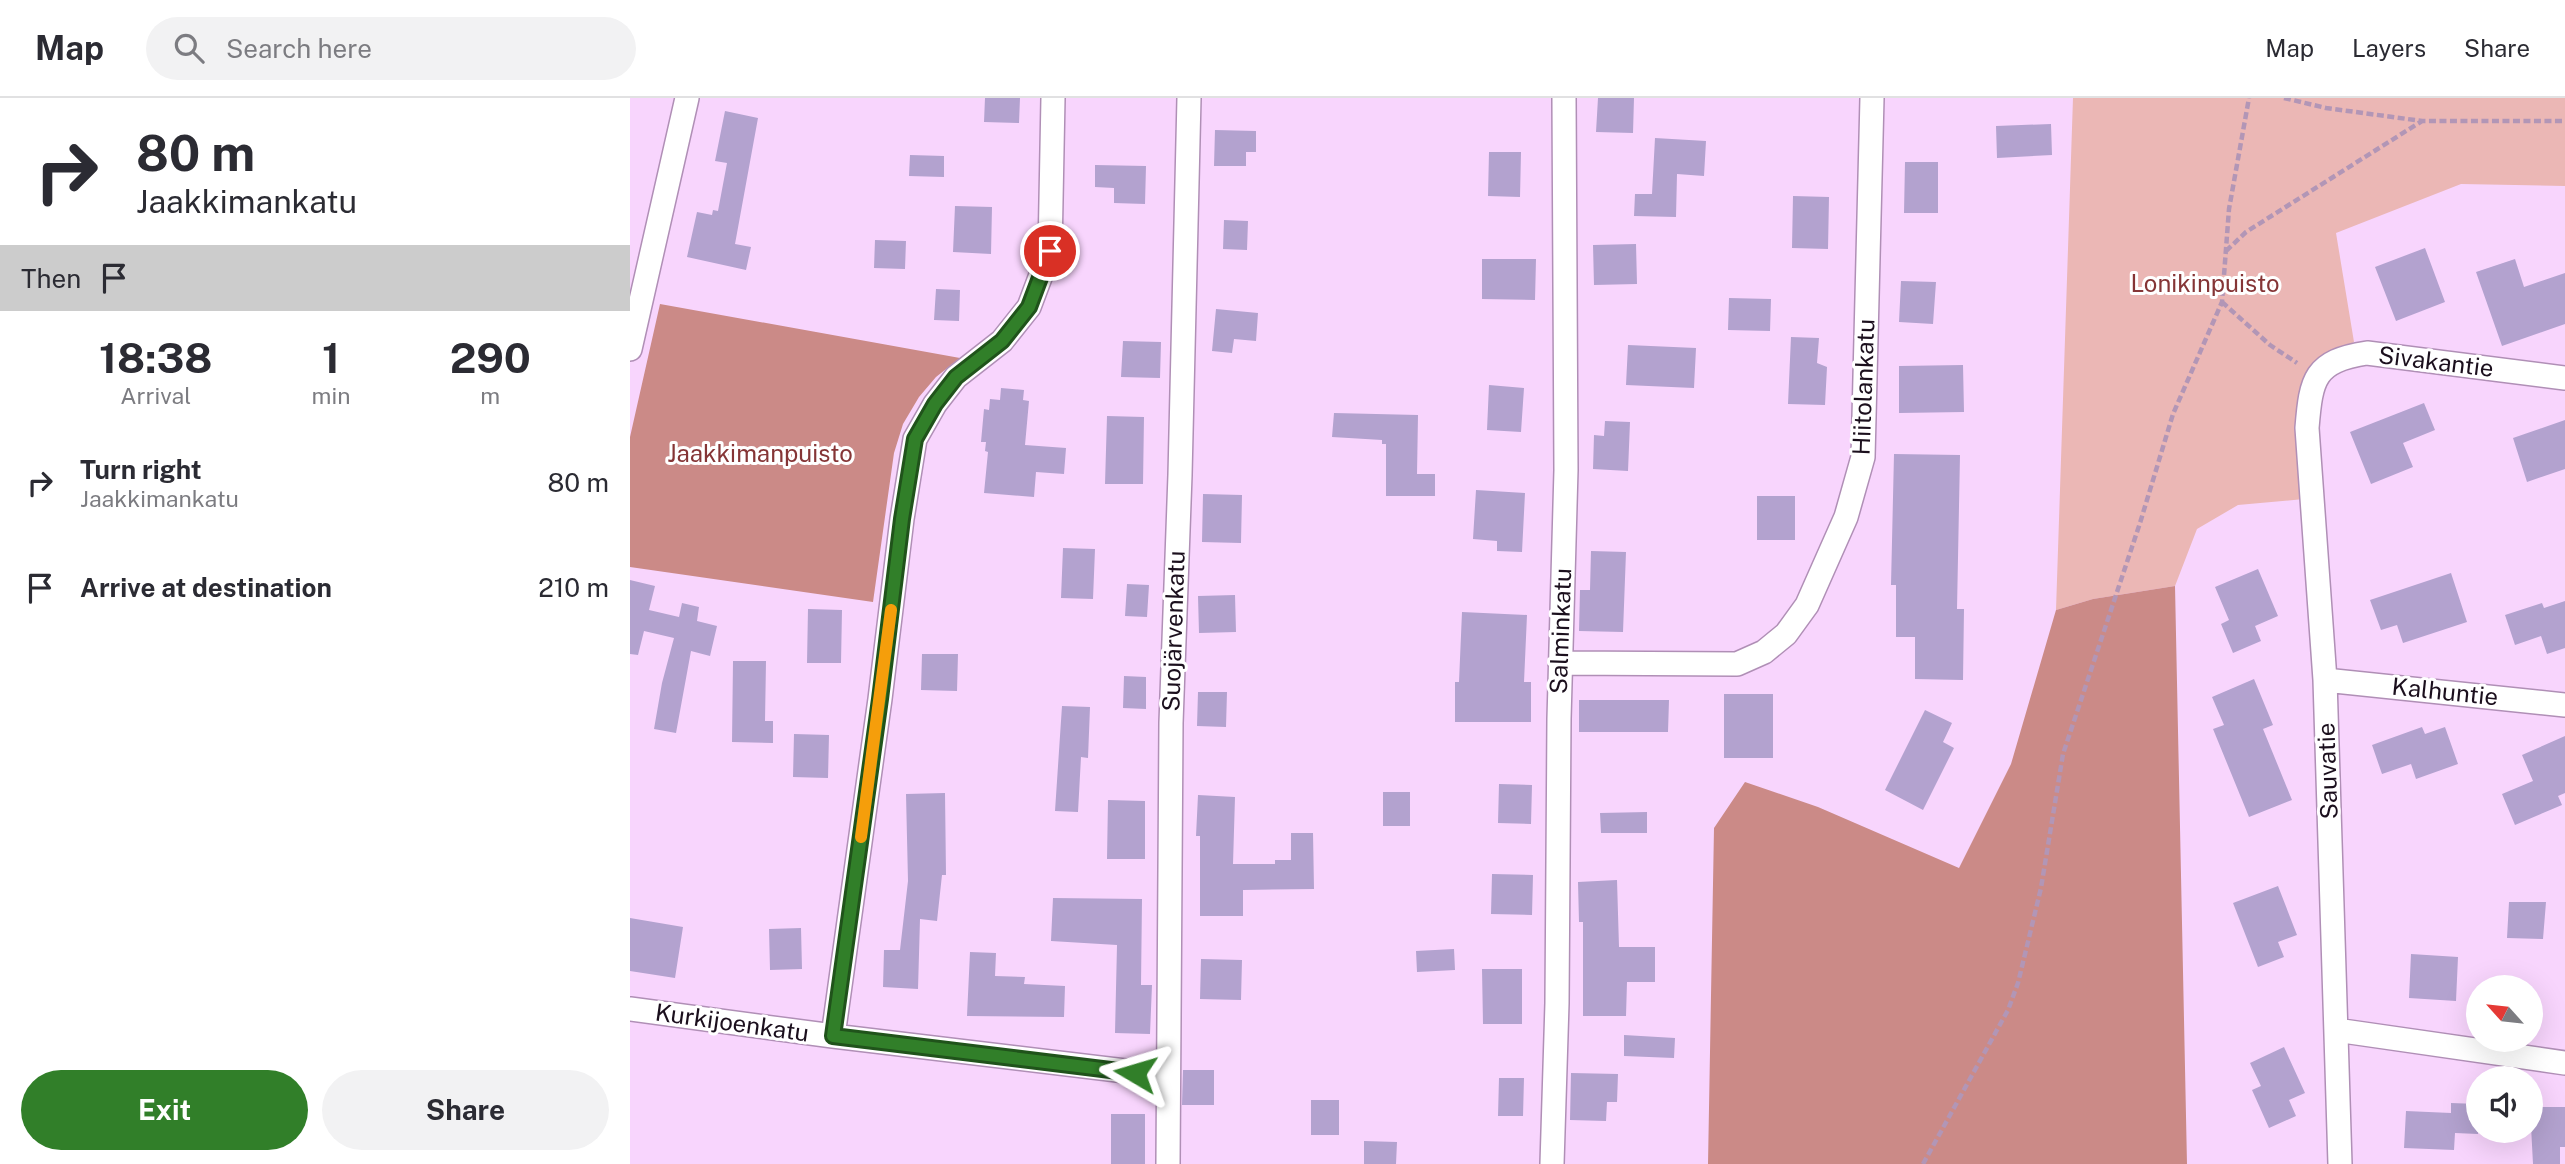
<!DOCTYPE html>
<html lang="en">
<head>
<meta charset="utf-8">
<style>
	:root { --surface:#fff; --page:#f2f2f3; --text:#2b2b33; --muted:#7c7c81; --line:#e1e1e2; --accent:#317f29 }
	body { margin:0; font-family:"Public Sans",sans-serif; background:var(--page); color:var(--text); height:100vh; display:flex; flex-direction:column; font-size:26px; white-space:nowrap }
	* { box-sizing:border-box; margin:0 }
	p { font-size:23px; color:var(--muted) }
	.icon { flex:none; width:38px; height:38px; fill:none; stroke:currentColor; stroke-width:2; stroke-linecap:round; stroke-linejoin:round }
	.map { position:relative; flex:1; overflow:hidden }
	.details { display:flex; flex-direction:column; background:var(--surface); width:630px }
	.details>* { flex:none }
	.guide { background:#fff; color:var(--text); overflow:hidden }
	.needle { width:46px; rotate:297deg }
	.buttons { position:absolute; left:1836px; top:877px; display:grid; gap:14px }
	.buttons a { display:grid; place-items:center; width:77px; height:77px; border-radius:50%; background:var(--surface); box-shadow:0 7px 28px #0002; font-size:35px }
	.pin { position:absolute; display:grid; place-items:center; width:60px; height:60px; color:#fff; margin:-30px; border:4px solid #fff; border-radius:50%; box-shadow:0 2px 7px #0007 }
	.me { position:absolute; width:77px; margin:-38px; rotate:277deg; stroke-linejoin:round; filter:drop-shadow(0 0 5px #0008) }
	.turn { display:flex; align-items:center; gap:24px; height:147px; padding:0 21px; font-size:32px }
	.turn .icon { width:91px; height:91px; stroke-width:2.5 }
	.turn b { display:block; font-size:49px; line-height:60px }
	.then { display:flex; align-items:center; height:66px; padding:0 21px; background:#0003; gap:14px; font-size:26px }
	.eta { display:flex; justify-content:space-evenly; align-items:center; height:119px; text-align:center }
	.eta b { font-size:42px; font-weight:700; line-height:49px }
	.primary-button { display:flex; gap:14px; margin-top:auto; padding:14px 21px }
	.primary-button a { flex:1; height:80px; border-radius:42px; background:var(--accent); color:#fff; font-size:28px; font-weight:700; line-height:80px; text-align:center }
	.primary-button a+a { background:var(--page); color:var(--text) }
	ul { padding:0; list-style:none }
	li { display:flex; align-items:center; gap:21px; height:105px; padding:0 21px }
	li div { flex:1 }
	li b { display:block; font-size:26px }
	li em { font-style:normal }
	header { display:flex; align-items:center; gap:42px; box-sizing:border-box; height:98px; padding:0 35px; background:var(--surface); border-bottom:2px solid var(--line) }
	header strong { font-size:33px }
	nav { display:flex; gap:38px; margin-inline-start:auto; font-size:24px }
	.search { width:490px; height:63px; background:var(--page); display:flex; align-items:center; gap:18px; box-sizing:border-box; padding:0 24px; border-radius:38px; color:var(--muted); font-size:26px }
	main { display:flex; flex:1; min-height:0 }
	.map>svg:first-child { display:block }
	.green { fill:#ebb7b5 }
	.forest { fill:#cb8a87 }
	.building { fill:#b3a2cf }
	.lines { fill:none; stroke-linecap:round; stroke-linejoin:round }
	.minor-casing { stroke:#b08fb6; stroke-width:26 }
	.path { stroke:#b296b6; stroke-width:4.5; stroke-dasharray:7 3.5; stroke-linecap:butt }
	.minor { stroke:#fff; stroke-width:23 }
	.route-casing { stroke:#20531b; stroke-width:18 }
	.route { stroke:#317f29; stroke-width:12 }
	.slow { stroke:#f59e0b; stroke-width:12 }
	.labels { text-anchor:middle; stroke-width:6; stroke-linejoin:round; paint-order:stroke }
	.park-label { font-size:24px; fill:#853536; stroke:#fff }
	.street-label { font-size:24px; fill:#1b0f1d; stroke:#fff }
</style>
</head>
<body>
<header>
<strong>Map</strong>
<div class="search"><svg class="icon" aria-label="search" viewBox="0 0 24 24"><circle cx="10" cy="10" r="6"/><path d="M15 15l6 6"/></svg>Search here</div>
<nav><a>Map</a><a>Layers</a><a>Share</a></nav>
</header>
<main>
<section class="details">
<div class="guide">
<div class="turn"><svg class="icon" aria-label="right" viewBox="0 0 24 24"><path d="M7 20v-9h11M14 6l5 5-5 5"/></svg><div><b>80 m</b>Jaakkimankatu</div></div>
<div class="then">Then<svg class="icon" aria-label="arrive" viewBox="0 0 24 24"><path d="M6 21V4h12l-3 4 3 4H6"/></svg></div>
</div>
<div class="eta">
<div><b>18:38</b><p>Arrival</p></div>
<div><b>1</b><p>min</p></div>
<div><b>290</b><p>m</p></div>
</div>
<ul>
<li><svg class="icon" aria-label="right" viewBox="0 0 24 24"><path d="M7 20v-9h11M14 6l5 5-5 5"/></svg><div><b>Turn right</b><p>Jaakkimankatu</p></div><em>80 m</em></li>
<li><svg class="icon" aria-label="arrive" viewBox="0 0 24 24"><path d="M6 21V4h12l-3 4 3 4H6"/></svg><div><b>Arrive at destination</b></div><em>210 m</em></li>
</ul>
<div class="primary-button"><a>Exit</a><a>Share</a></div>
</section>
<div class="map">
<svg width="1935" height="1066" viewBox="0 0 1935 1066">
	<rect width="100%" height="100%" fill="#f8d5fd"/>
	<path class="green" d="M 1443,0 L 1935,0 L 1935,88 L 1831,86 L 1706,135 L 1724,244 L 1691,262 L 1674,401 L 1608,407 L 1567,431 L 1545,488 L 1463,501 L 1426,512 Z"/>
	<path class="forest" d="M 30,206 L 330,260 L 306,279 L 289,299 L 273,326 L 264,355 L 243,504 L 0,469 L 0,339 Z
		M 1545,488 L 1557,1066 L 1078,1066 L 1084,730 L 1115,684 L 1188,709 L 1329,770 L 1381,666 L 1426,512 L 1463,501 Z"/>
	<path class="building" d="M 355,0 L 390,0 L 389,25 L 354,24 Z
		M 968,0 L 1004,0 L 1003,35 L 966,34 Z
		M 95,13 L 128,20 L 105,146 L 121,149 L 116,172 L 57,159 L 67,114 L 82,117 L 83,112 L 88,113 L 97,65 L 85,63 Z
		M 1421,26 L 1422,57 L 1367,60 L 1366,28 Z
		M 585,32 L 626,33 L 626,54 L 616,54 L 616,68 L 584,68 Z
		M 1025,40 L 1076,43 L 1074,78 L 1047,76 L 1046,119 L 1004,118 L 1005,96 L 1022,96 Z
		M 859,54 L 891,54 L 890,99 L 858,98 Z
		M 280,57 L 314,58 L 314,79 L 279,78 Z
		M 1275,64 L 1308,64 L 1308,115 L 1274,115 Z
		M 465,67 L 516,68 L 515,106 L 484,105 L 484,90 L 465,89 Z
		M 1163,98 L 1199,99 L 1198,151 L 1162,150 Z
		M 325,108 L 362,109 L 361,156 L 323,154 Z
		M 594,122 L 618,123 L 617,152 L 593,151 Z
		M 245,142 L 276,143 L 275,171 L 244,170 Z
		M 1006,146 L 1007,186 L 964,187 L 963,147 Z
		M 1795,150 L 1815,204 L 1766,223 L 1745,169 Z
		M 852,161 L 906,161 L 905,202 L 852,201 Z
		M 1885,161 L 1894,189 L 1935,175 L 1935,226 L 1872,248 L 1846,174 Z
		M 1271,183 L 1306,184 L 1303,226 L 1269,224 Z
		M 306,191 L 330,192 L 329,223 L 304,222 Z
		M 1099,200 L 1141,201 L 1140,233 L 1098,232 Z
		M 586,211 L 628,215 L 626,243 L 604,241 L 602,255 L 582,253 Z
		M 1161,239 L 1189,240 L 1187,265 L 1197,269 L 1195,307 L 1158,306 Z
		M 493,243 L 531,244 L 530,280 L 491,279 Z
		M 998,247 L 1066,250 L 1064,290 L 996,287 Z
		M 1333,267 L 1334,314 L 1269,315 L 1269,268 Z
		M 859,287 L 894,290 L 891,334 L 857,332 Z
		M 371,290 L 394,292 L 393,302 L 399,303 L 395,347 L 436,350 L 434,376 L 406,374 L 404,399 L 354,395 L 358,354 L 355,353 L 356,344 L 351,344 L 354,311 L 359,312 L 360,301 L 370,302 Z
		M 1794,305 L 1805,332 L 1773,345 L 1783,369 L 1741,386 L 1720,334 Z
		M 704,315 L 788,317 L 787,376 L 805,376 L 805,398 L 756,398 L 756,346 L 752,346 L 752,342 L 702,339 Z
		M 477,318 L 514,319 L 513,386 L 475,386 Z
		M 1935,322 L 1935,371 L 1897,384 L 1883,340 Z
		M 975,323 L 1000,324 L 998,373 L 963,371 L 964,337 L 974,338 Z
		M 1264,356 L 1330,357 L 1327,511 L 1334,511 L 1333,582 L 1285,581 L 1285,539 L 1266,539 L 1266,487 L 1261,487 Z
		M 846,392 L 895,395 L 892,454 L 867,453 L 867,443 L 843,441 Z
		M 573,396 L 612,397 L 611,445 L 572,444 Z
		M 1127,398 L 1165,398 L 1165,442 L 1127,442 Z
		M 433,450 L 465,451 L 463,501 L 431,500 Z
		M 961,453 L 996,454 L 993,534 L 949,533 L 950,492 L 960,492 Z
		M 1628,471 L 1648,518 L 1625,528 L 1631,543 L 1603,555 L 1591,526 L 1599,522 L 1585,489 Z
		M 1821,475 L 1837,524 L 1773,545 L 1767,527 L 1751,532 L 1740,502 Z
		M 0,482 L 25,488 L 19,512 L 49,519 L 52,505 L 69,509 L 67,523 L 87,528 L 80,558 L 61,553 L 46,635 L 24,631 L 32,585 L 44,540 L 14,533 L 8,557 L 0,556 Z
		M 497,486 L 519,487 L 517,519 L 495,518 Z
		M 605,497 L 606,534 L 569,535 L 568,498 Z
		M 1935,503 L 1935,550 L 1917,556 L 1911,538 L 1885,547 L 1875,517 L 1912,505 L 1914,510 Z
		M 178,511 L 212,512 L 211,565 L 177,565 Z
		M 832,514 L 897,517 L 894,584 L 901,584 L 901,624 L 825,624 L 825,584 L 829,584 Z
		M 292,556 L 328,556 L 327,593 L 291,592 Z
		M 103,563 L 136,563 L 135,623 L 143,623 L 143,645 L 102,644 Z
		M 494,578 L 516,579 L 516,611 L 493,610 Z
		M 1624,581 L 1643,627 L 1633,631 L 1662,702 L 1619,719 L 1583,631 L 1594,627 L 1582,599 Z
		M 568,594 L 597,594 L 596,629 L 567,628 Z
		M 1094,596 L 1143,596 L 1143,660 L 1094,660 Z
		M 949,602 L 1039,602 L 1038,634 L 949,634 Z
		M 432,608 L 460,609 L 458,660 L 451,659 L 448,714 L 425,713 Z
		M 1295,612 L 1322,625 L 1313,644 L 1324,650 L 1293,712 L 1255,692 Z
		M 1792,629 L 1795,636 L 1815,629 L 1828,666 L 1786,681 L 1781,666 L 1752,676 L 1742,647 Z
		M 164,636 L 199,637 L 198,680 L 163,679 Z
		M 1935,638 L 1935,695 L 1928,698 L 1932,707 L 1885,727 L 1872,696 L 1903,683 L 1892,657 Z
		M 869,686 L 902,687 L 901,726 L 868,725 Z
		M 753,694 L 780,694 L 780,728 L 753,728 Z
		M 315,695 L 316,777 L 312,777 L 307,823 L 290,821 L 288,891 L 253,889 L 254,852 L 270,852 L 278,783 L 276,696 Z
		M 568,697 L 605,699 L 603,766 L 645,766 L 645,762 L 661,762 L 661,735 L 683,735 L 684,791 L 613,792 L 613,818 L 570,818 L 570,738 L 566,738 Z
		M 478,702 L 515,703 L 515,761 L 477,761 Z
		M 1017,714 L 1017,735 L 971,735 L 970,715 Z
		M 862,776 L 903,777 L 902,817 L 861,816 Z
		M 987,782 L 989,849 L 1025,849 L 1025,884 L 997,884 L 996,918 L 953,918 L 953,824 L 949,824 L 948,784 Z
		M 1648,788 L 1667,837 L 1648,844 L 1654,859 L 1628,869 L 1603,805 Z
		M 423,800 L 512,801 L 511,887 L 522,887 L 520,936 L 485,935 L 487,847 L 421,843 Z
		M 1879,804 L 1916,804 L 1913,841 L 1877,840 Z
		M 0,820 L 53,829 L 45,880 L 0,873 Z
		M 171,830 L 172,871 L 140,872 L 139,831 Z
		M 824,851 L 825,872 L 787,874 L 786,853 Z
		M 340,854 L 366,855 L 365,878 L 395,879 L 394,886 L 435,888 L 434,919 L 337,918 Z
		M 1781,856 L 1828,859 L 1826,903 L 1779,900 Z
		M 571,861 L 612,862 L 611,902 L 570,901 Z
		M 852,871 L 892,871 L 892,926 L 853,926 Z
		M 994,937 L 1045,940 L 1044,960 L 994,958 Z
		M 1654,949 L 1675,995 L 1659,1002 L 1666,1018 L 1639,1030 L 1622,992 L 1631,988 L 1620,965 Z
		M 553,972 L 584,972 L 584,1007 L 552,1007 Z
		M 941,975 L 988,976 L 987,1004 L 977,1004 L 976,1023 L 940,1022 Z
		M 869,980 L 894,980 L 893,1018 L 868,1018 Z
		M 681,1002 L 709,1002 L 709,1037 L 681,1037 Z
		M 1821,1005 L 1848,1006 L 1848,1036 L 1825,1035 L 1824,1052 L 1774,1050 L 1776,1013 L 1821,1015 Z
		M 1900,1009 L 1935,1009 L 1935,1049 L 1930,1049 L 1930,1066 L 1903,1066 Z
		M 481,1016 L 515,1016 L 515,1066 L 481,1066 Z
		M 734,1043 L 767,1044 L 766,1066 L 734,1066 Z"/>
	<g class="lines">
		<defs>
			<path id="minor" d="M 0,251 L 57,0
				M 930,565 L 1107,566 L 1134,554 L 1156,536 L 1177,507 L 1216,419 L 1233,359 L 1242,0
				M 1695,582 L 1935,607
				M 0,911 L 203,938 L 537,978
				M 1706,932 L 1935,965
				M 203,938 L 250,601 L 272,421 L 285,341 L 305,306 L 326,279 L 372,243 L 399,209 L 420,153 L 423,0
				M 538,1066 L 541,625 L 550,377 L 559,0
				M 922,1066 L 927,905 L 929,621 L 936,372 L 934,0
				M 1710,1066 L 1695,582 L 1677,330 C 1681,281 1684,263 1737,255 L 1935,280"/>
		</defs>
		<use href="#minor" class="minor-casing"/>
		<path class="path" d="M 1654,0 L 1696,10 L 1792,23 L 1935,23
			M 1596,153 L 1616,134 L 1792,23
			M 1592,204 L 1640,247 L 1667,265
			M 1293,1066 L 1378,912 L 1388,885 L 1411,790 L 1433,656 L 1510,425 L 1543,316 L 1592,204 L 1599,111 L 1619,0"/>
		<use href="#minor" class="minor"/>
	</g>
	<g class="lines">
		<defs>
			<path id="route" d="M 420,153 L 399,209 L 372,243 L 326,279 L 305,306 L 285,341 L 272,421 L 250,601 L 203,938 L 505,975"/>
		</defs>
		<use href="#route" class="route-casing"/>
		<use href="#route" class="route"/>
		<path class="slow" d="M 231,739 L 261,512"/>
	</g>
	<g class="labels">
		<g class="park-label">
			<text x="1575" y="194">Lonikinpuisto</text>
			<text x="130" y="364">Jaakkimanpuisto</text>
		</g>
		<g class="street-label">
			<text transform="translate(1806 264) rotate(7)" y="8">Sivakantie</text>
			<text transform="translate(1234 289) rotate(-88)" y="8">Hiitolankatu</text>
			<text transform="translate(544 533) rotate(-88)" y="8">Suojärvenkatu</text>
			<text transform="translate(931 533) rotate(-88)" y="8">Salminkatu</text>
			<text transform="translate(1815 594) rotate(6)" y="8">Kalhuntie</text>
			<text transform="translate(1698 673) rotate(-92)" y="8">Sauvatie</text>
			<text transform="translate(102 925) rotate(8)" y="8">Kurkijoenkatu</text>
		</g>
	</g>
</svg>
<div class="buttons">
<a><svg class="needle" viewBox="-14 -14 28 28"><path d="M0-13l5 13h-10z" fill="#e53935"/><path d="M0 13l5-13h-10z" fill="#7c7c81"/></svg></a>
<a><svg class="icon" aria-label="sound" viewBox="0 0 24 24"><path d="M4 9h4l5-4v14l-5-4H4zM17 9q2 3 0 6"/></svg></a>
</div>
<div class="pin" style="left:420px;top:153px;background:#d93025"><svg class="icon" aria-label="arrive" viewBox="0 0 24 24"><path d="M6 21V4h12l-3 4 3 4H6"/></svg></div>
<svg class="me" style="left:505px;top:975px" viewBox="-20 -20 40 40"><path d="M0-17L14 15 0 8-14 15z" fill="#317f29" stroke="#fff" stroke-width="4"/></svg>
</div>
</main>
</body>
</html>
